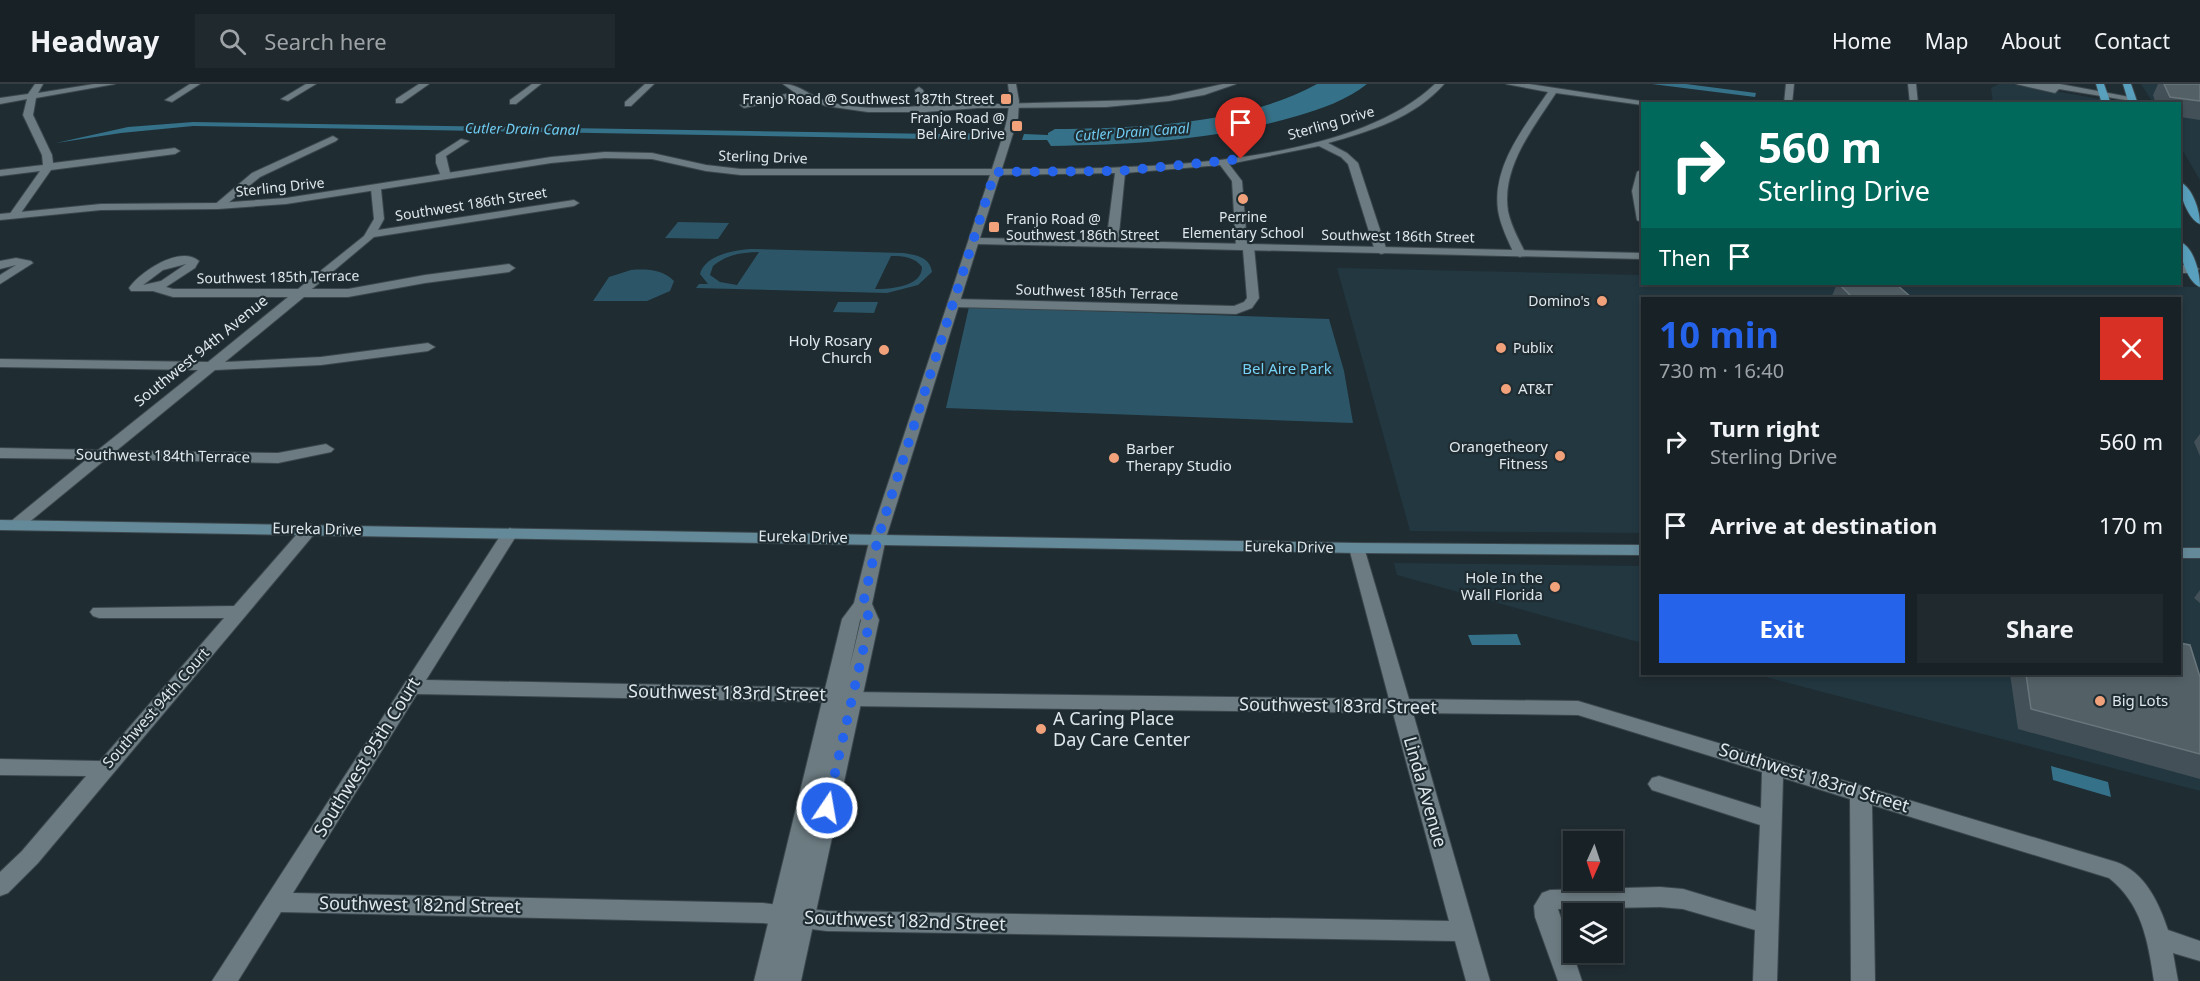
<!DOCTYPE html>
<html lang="en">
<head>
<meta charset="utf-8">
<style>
	:root { --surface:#172126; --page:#20292e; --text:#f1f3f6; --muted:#9ea3a7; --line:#363e43; --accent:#2563eb }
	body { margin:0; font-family:"Noto Sans",sans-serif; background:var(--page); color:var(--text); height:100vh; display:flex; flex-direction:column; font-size:22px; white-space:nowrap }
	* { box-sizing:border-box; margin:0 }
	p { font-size:20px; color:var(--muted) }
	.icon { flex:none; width:33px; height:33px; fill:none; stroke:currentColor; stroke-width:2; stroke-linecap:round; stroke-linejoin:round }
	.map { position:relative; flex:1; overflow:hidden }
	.panel { position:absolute; left:1641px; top:213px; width:540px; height:378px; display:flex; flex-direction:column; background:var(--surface); border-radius:0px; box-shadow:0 3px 9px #0003,0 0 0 2px var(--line) }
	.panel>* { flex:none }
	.top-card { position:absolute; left:1641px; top:18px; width:540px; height:183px; border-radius:0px; box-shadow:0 3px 9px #0003,0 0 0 2px var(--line); background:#00695c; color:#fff; overflow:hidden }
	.needle { width:39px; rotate:183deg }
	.controls { position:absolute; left:1563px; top:747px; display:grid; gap:12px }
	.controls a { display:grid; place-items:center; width:60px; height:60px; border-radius:0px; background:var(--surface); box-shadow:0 3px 9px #0003,0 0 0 2px var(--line); font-size:30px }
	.pin { position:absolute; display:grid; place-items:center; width:51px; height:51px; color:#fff; margin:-62px -26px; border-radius:50% 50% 50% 0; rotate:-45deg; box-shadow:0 0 6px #0007 }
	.pin .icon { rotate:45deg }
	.me { position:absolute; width:66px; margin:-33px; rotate:12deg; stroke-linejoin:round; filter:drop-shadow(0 0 4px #0008) }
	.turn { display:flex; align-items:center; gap:21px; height:126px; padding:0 18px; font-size:27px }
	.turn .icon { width:78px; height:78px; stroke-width:2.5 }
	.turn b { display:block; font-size:42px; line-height:51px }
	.then { display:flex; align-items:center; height:57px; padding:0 18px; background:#0003; gap:12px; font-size:22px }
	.round { display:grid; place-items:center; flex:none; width:63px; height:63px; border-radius:0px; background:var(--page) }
	.head { display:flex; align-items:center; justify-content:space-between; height:102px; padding:0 18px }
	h1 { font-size:36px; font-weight:700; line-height:45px; color:var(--accent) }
	.cta { display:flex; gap:12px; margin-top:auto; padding:12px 18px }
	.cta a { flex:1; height:69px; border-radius:0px; background:var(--accent); color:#fff; font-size:24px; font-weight:700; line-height:69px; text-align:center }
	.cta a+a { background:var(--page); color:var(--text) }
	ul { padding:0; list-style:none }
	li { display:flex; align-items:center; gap:18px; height:84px; padding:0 18px }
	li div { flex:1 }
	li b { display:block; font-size:22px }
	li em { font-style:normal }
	header { display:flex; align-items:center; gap:36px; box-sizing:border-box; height:84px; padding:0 30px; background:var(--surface); border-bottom:2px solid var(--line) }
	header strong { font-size:28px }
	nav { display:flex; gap:33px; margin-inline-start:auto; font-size:21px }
	.search { width:420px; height:54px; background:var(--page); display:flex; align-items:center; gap:15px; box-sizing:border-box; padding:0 21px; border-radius:0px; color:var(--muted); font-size:22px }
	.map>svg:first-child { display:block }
	.built { fill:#223740 }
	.green { fill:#2c5667; fill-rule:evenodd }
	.water { fill:#357188 }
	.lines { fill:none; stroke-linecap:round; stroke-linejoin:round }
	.minor-casing { stroke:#3b474c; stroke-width:2 }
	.tertiary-casing { stroke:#3b474c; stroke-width:2 }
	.secondary-casing { stroke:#3b474c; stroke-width:2 }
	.trunk-casing { stroke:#3b474c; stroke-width:2 }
	.minor { fill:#6b7b81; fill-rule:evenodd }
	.tertiary { fill:#6b7b81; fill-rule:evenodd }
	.secondary { fill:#648998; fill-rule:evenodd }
	.trunk { fill:#58a0bd; fill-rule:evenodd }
	.wall { fill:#435057 }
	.building { fill:#536167; stroke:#69767c; stroke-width:1.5 }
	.route { stroke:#2563eb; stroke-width:10; stroke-dasharray:0 18 }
	.poi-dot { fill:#f1a27b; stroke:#1f2c32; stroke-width:2 }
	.labels { text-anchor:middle; stroke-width:4.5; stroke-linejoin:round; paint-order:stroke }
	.far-poi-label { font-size:14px; fill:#dee7eb; stroke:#1f2c32; text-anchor:end }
	.far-street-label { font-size:14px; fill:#dee7eb; stroke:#1f2c32 }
	.far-water-label { font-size:14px; font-style:italic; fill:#70ccf2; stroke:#1f2c32 }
	.poi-label { font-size:15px; fill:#dee7eb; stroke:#1f2c32; text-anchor:end }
	.street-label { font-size:15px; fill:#dee7eb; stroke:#1f2c32 }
	.park-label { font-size:15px; fill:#76d2f7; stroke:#1f2c32 }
	.near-street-label { font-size:18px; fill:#dee7eb; stroke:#1f2c32 }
	.near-poi-label { font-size:18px; fill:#dee7eb; stroke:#1f2c32; text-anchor:start }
</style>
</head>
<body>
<header>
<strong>Headway</strong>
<div class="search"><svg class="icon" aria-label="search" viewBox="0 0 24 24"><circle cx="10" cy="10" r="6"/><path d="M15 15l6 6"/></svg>Search here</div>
<nav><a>Home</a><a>Map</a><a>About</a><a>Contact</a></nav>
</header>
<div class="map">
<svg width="2200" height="897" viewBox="0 0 2200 897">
	<rect width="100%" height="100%" fill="#1f2c32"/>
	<path class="built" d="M 1999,0 L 2015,0 L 2100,15 L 2103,19 L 1993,19 L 1991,4 Z
		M 2141,0 L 2200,0 L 2200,96 L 2180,62 L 2180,20 L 2153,19 Z
		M 1337,184 L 1642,191 L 1642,200 L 2037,200 L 2200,203 L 2200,707 L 1754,590 L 2180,590 L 2180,214 L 1642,214 L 1642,449 L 1410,447 Z
		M 1394,479 L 1642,482 L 1642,559 L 1397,491 Z"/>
	<path class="green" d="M 678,138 L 729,139 L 718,155 L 665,154 Z
		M 751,165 L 903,169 C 916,171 930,173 932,188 L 918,201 L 887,209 L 696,204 L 699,200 L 708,200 L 700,190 C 705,171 734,166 751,165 ZM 759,168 L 737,201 L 720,198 L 710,191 L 713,182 C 726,171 742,168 759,168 ZM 891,172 C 903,172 915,173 922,183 C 922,203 890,205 875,205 Z
		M 631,186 C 647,185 662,185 674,197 L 670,207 L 647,217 L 593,217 L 609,193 Z
		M 838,218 L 878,218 L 874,229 L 833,228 Z
		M 969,223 L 1329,235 L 1344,287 L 1353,339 L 946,324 Z"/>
	<path class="water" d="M 1317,0 L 1367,0 C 1347,16 1321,25 1297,32 C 1217,56 1134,61 1051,62 L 1047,56 L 1022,56 L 1024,50 L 1048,51 L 1048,49 L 1055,45 C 1137,44 1243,41 1317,0 Z
		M 1652,0 L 1686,0 L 1756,9 L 1755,13 Z
		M 193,38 L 940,50 L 991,49 L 989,55 L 984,56 L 193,42 L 121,49 L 56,59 L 128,43 Z
		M 1517,550 L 1521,561 L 1472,561 L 1468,551 Z
		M 2051,682 L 2108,698 L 2111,713 L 2053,696 Z"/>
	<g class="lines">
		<defs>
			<path id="minor" d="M 35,0 L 43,0 L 38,9 L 94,0 L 115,0 L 36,14 L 33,31 L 52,71 L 53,79 L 175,64 L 180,67 L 175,70 L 51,86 L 18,133 L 10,133 L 9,131 L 40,87 L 0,92 L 0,86 L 43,81 L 42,71 L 23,31 L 27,15 L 0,20 L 0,14 L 28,10 Z
				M 190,0 L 200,0 L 172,18 L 165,16 Z
				M 306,0 L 316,0 L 288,17 L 281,15 Z
				M 419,0 L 429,0 L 402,19 L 396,19 L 396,15 Z
				M 532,0 L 541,0 L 516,20 L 510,20 L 510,16 Z
				M 645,0 L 654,0 L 631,22 L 625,22 L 625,18 Z
				M 783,0 C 799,0 810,12 826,17 C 855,26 889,24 920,22 L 915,6 L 919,3 L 923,6 L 928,22 L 1138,16 L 1169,12 L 1223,0 L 1236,0 L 1204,11 L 1169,17 L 1106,23 L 978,24 L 925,28 L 868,28 L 826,22 L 800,12 L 744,24 L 740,21 L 794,8 Z
				M 1435,0 L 1444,0 C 1414,34 1371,47 1328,59 L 1347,69 L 1358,79 L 1387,167 L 1385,169 L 1381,170 L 1375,167 L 1348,80 L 1341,73 L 1319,62 L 1229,80 L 1242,97 L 1247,160 L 1254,163 L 1259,214 L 1252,224 L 1236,230 L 954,223 L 948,219 L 954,215 L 1234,222 L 1244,218 L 1247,214 L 1243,166 L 1236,163 L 1232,97 L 1220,81 L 1125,89 L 1118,160 L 1112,163 L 1106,160 L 1115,89 L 995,91 L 990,88 L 995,85 C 1116,85 1344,87 1435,0 Z
				M 1506,0 L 1529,0 L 1660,20 L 1642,21 L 1556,9 C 1534,43 1501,83 1508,127 C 1511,142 1519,156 1526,170 L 1520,173 L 1514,170 C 1508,156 1500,141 1498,126 C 1492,82 1525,42 1548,8 Z
				M 1786,0 L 1794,0 L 1792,20 L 1784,20 Z
				M 1908,0 L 1916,0 L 1918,20 L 1910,20 Z
				M 2016,0 L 2060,0 L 2135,14 L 2131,17 L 2059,5 L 2055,9 Z
				M 333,52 L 338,55 L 336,57 L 260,93 L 222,124 L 214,124 L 213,122 L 252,89 Z
				M 461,55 L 469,57 L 446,72 L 451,93 L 442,95 L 436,79 L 436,71 Z
				M 1642,85 L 1642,139 L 1637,136 L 1632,107 L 1637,88 Z
				M 376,102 L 381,105 L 384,135 L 378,146 L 574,116 L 579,119 L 574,122 L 374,153 L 312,205 L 348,205 L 425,191 L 509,180 L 515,184 L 509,188 L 425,199 L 348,213 L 304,213 L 225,278 L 321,273 L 428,259 L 435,263 L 428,267 L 321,281 L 215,286 L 116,367 L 278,369 L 326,360 L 334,365 L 331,368 L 278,379 L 106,375 L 22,444 L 10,444 L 8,441 L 10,438 L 87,375 L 0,374 L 0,364 L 98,366 L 198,286 L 0,283 L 0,275 L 208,278 L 288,213 L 173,213 L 153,207 L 131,207 L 129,204 C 140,188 180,161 199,177 L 195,184 L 166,203 L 173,205 L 298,205 L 364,152 L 374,135 L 371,105 ZM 186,180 L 161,197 L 143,201 L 163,186 Z
				M 16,174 L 31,177 L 33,179 L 0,200 L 0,191 L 16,181 L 0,185 L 0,177 Z
				M 310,440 L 316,442 L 318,445 L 316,448 L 38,779 L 8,809 L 0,812 L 0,788 L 22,767 L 86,692 L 0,691 L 0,675 L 100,677 L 224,534 L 99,534 L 93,532 L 90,528 L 93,524 L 234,522 L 304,442 Z
				M 510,444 L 518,449 L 426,596 L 833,604 L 851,608 L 1389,615 L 1349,464 L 1351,460 L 1363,460 L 1409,615 L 1578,617 L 2116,778 C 2145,788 2159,819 2168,846 L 2200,857 L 2200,877 L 2173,869 L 2178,897 L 2154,897 C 2148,857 2142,820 2109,794 L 1872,721 L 1875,897 L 1851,897 L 1850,715 L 1783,694 L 1777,897 L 1753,897 L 1755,846 L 1683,825 L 1660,823 L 1558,825 L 1582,897 L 1558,897 L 1535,833 L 1534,822 L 1542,809 L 1550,806 L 1660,803 L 1683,805 L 1756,827 L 1760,741 L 1652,706 L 1648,700 L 1652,694 L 1659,692 L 1761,724 L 1762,688 L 1578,631 L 1413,629 L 1490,897 L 1466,897 L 1455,857 L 827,847 L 763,839 L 281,828 L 238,897 L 212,897 L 502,449 ZM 417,610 L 833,618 L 851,622 L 1393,629 L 1449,837 L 827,827 L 763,819 L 293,809 Z"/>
			<path id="tertiary" d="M 1008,0 L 1016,0 L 1019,17 L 1018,34 L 980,154 L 1642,169 L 1642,175 L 978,160 L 886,454 L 872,520 L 879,536 L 801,897 L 754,897 L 842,535 L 854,519 L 870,454 L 990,91 L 741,91 L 706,87 L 652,75 L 605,74 L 551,79 L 286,120 L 218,125 L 101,126 L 0,136 L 0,130 L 101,120 L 218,119 L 286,114 L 551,73 L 605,68 L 652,69 L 706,81 L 741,85 L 992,85 C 1001,56 1013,30 1008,0 ZM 861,535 L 861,536 L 849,586 L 860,536 Z
				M 2180,181 L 2193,181 L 2199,185 L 2193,189 L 2180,189 Z"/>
			<path id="secondary" d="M 0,436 L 1357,459 L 1642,461 L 1642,471 L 1357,469 L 0,446 Z
				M 2180,464 L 2200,464 L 2200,474 L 2180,474 Z"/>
			<path id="trunk" d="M 2096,0 L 2104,0 L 2111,20 L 2102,20 Z
				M 2123,0 L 2131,0 L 2138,20 L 2129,20 Z
				M 2180,98 C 2193,104 2200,127 2200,140 C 2188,135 2179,110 2180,98 Z
				M 2180,158 C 2194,163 2200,189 2200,203 C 2187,198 2179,170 2180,158 Z"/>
		</defs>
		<use href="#minor" class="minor-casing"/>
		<use href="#tertiary" class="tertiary-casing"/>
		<use href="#secondary" class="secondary-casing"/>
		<use href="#trunk" class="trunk-casing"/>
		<use href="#minor" class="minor"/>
		<use href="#tertiary" class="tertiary"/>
		<use href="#secondary" class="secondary"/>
		<use href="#trunk" class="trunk"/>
	</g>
	<path class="wall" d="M 2158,0 L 2200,0 L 2200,36 L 2180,33 L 2180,20 L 2156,20 L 2153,11 Z
		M 1837,200 L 1896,200 L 1912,214 L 1831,214 Z
		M 2200,350 L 2200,372 L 2194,358 Z
		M 2200,506 L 2200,519 L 2194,514 Z
		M 2010,590 L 2180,590 L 2200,593 L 2200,695 L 2018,645 Z"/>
	<path class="building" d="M 2164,0 L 2200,0 L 2200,17 L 2170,13 Z
		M 1839,200 L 1896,200 L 1912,214 L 1853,214 Z
		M 2180,559 L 2190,561 L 2200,593 L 2200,670 L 2031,625 L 2026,590 L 2180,590 Z"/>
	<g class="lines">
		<path class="route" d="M 827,724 L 870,536 L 863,520 L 878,454 L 995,88 L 1120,87 L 1241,75"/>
	</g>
	<g class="poi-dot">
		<rect x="1000" y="9" width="12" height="12" rx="3"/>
		<rect x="1011" y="36" width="12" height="12" rx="3"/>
		<circle cx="1243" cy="115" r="6"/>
		<rect x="988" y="137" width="12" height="12" rx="3"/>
		<circle cx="1602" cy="217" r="6"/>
		<circle cx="1501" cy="264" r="6"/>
		<circle cx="884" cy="266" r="6"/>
		<circle cx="1506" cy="305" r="6"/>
		<circle cx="1560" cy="372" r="6"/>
		<circle cx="1114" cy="374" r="6"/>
		<circle cx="1555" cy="503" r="6"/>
		<circle cx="2100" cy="617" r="6"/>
		<circle cx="1041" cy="645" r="6"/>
	</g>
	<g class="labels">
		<g class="far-poi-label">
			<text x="994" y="20">Franjo Road @ Southwest 187th Street</text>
			<text x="1005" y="39">Franjo Road @<tspan x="1005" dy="16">Bel Aire Drive</tspan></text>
			<text x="1243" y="138" text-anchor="middle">Perrine<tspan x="1243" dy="16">Elementary School</tspan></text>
			<text x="1006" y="140" text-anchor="start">Franjo Road @<tspan x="1006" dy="16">Southwest 186th Street</tspan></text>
			<text x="1590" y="222">Domino's</text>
			<text x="1513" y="269" text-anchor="start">Publix</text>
		</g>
		<g class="far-street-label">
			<text transform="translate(1331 39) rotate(-16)" y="5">Sterling Drive</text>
			<text transform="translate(763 73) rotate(2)" y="5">Sterling Drive</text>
			<text transform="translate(280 103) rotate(-6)" y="5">Sterling Drive</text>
			<text transform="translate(471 120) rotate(-9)" y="5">Southwest 186th Street</text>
			<text transform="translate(1398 152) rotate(1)" y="5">Southwest 186th Street</text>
			<text transform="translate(278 193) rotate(-1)" y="5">Southwest 185th Terrace</text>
			<text transform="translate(1097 208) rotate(2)" y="5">Southwest 185th Terrace</text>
		</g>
		<g class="far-water-label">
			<text transform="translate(522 45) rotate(1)" y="5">Cutler Drain Canal</text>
			<text transform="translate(1132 48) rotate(-4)" y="5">Cutler Drain Canal</text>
		</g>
		<g class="poi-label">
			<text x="872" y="262">Holy Rosary<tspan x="872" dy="17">Church</tspan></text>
			<text x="1518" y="310" text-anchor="start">AT&amp;T</text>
			<text x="1548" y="368">Orangetheory<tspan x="1548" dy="17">Fitness</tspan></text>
			<text x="1126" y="370" text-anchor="start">Barber<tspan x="1126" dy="17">Therapy Studio</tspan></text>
			<text x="1543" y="499">Hole In the<tspan x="1543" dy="17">Wall Florida</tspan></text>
			<text x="2112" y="622" text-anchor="start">Big Lots</text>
		</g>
		<g class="street-label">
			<text transform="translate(201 267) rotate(-39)" y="5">Southwest 94th Avenue</text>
			<text transform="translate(163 372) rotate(1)" y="5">Southwest 184th Terrace</text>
			<text transform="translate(317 445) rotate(1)" y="5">Eureka Drive</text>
			<text transform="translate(803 453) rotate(1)" y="5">Eureka Drive</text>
			<text transform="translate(1289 463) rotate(1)" y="5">Eureka Drive</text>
			<text transform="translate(156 624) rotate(-49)" y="5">Southwest 94th Court</text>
		</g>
		<g class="park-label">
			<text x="1287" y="290">Bel Aire Park</text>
		</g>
		<g class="near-street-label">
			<text transform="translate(727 609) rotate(1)" y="6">Southwest 183rd Street</text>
			<text transform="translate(1338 622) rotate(1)" y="6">Southwest 183rd Street</text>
			<text transform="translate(367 673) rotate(-58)" y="6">Southwest 95th Court</text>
			<text transform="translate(1814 694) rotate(17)" y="6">Southwest 183rd Street</text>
			<text transform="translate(1425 708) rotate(74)" y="6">Linda Avenue</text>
			<text transform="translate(420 821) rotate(1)" y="6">Southwest 182nd Street</text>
			<text transform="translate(905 837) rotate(2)" y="6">Southwest 182nd Street</text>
		</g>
		<g class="near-poi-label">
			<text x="1053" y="641">A Caring Place<tspan x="1053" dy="21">Day Care Center</tspan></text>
		</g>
	</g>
</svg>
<div class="controls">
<a><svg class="needle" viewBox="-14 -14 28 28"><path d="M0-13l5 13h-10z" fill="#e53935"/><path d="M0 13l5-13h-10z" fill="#9ea3a7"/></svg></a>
<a><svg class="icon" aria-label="layers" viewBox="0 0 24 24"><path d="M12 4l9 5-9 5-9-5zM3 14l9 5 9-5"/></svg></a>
</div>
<div class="pin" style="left:1241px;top:75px;background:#d93025"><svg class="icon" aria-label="arrive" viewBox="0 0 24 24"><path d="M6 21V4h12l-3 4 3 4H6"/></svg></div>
<svg class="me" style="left:827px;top:724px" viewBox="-20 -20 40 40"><circle r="17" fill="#2563eb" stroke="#fff" stroke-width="3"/><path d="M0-11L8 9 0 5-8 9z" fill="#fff"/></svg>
<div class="top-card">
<div class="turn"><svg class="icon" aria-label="right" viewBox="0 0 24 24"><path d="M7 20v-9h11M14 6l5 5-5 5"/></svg><div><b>560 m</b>Sterling Drive</div></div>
<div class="then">Then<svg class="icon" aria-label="arrive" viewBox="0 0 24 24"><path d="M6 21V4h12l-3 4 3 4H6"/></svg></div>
</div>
<section class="panel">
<div class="head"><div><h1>10 min</h1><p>730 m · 16:40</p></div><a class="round" style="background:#d93025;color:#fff"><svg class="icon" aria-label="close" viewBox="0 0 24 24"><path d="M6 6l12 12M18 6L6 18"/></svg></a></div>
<ul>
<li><svg class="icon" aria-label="right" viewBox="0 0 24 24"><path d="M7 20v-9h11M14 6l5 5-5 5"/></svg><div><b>Turn right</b><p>Sterling Drive</p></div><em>560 m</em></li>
<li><svg class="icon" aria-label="arrive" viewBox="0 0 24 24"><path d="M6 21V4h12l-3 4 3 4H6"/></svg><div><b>Arrive at destination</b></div><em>170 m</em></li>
</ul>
<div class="cta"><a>Exit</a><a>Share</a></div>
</section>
</div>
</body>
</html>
